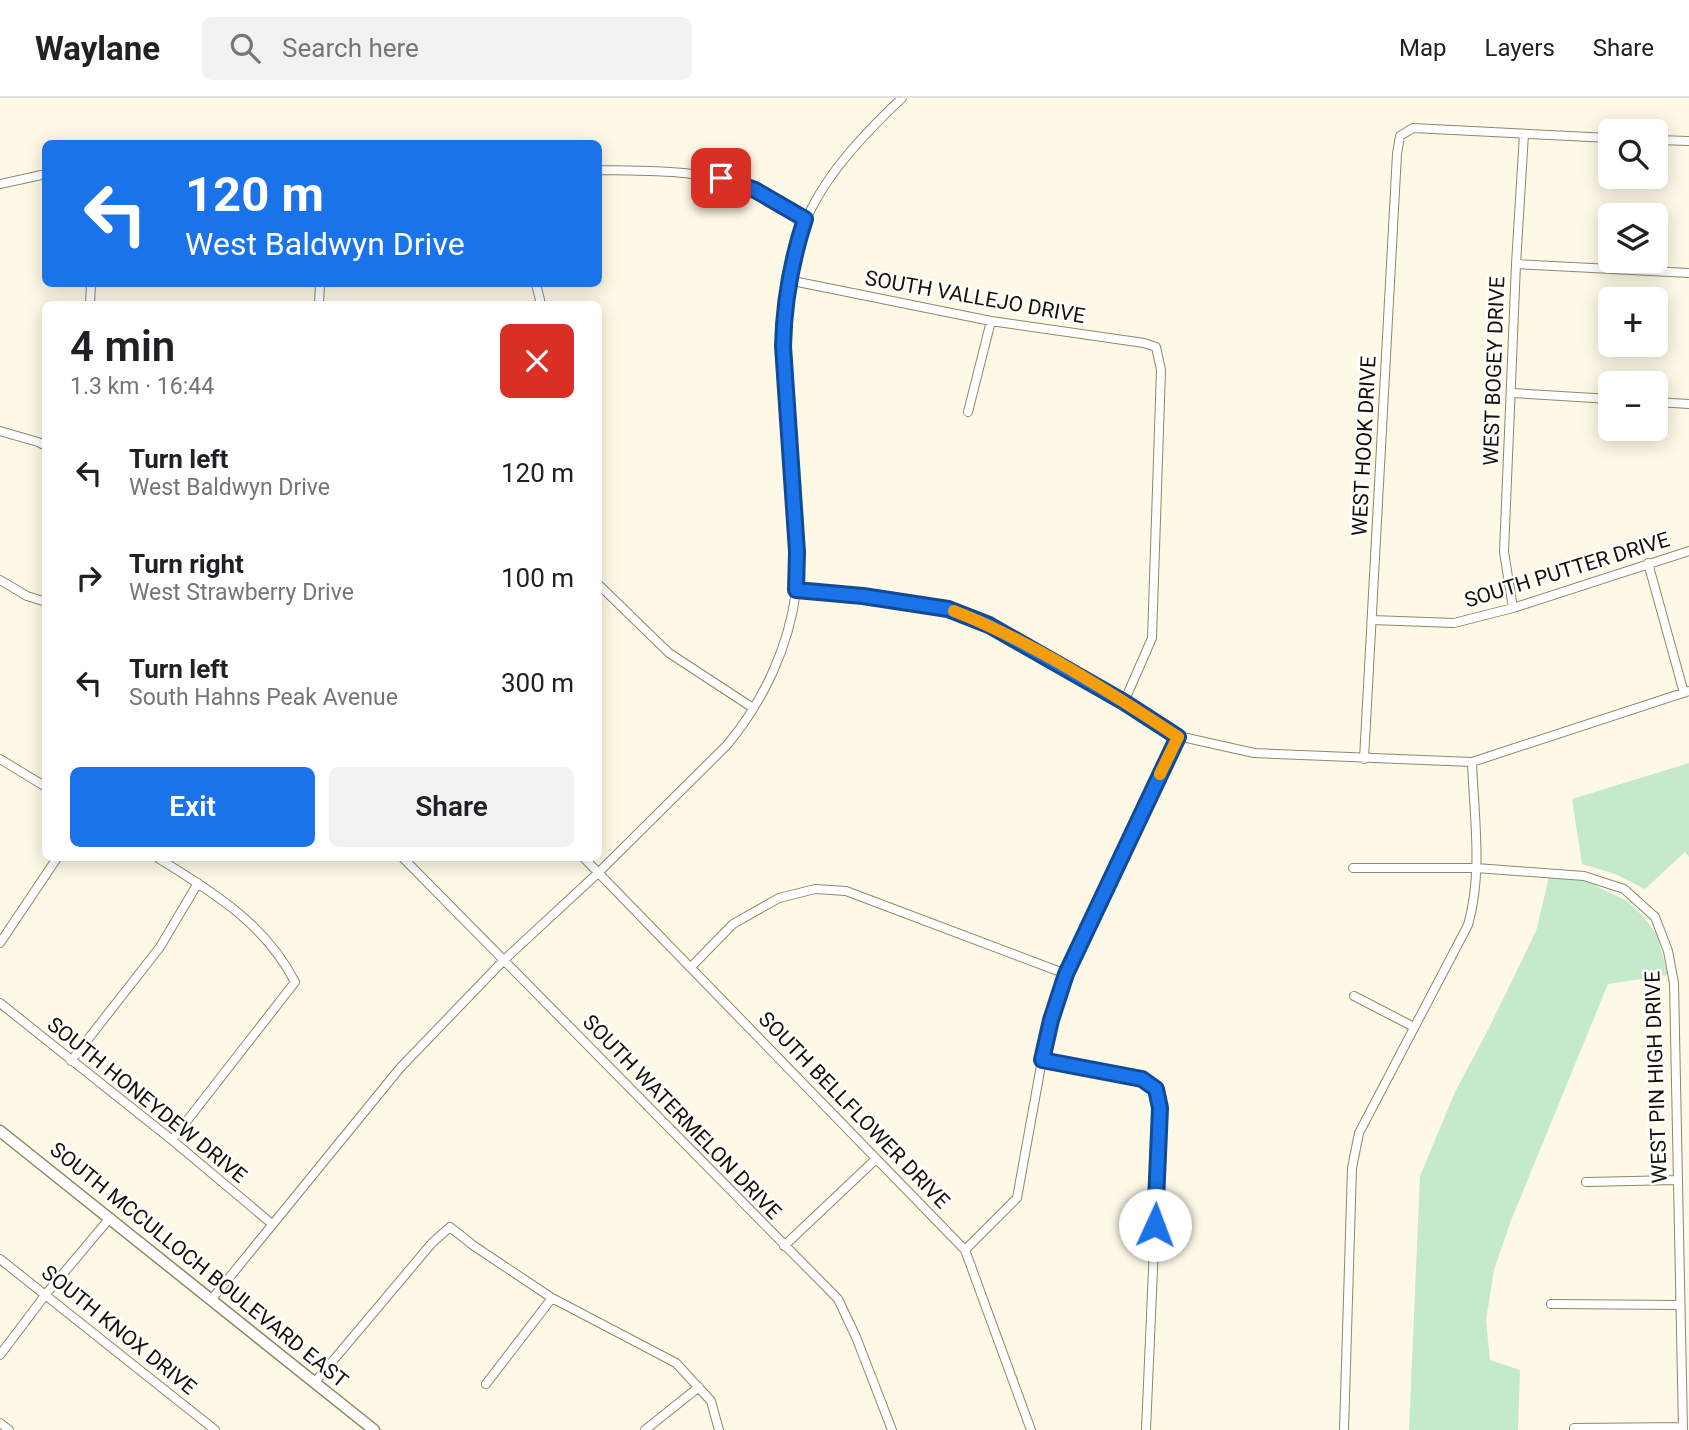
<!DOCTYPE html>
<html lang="en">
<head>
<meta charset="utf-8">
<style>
	:root { --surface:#fff; --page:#f2f2f2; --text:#202124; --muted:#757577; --line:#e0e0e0; --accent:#1a73e8 }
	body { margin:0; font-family:Roboto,sans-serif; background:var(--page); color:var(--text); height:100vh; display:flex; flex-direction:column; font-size:26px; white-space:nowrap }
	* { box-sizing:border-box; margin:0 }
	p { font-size:23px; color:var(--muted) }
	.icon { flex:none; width:38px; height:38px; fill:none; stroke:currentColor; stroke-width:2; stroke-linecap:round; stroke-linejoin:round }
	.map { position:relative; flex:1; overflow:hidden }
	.details { position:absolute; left:42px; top:203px; width:560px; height:560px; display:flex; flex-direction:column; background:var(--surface); border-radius:10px; box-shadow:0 4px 18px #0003 }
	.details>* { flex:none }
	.hud { position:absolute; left:42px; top:42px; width:560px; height:147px; border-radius:10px; box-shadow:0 4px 18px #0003; background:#1a73e8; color:#fff; overflow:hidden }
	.controls { position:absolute; left:1598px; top:21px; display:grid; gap:14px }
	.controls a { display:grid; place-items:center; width:70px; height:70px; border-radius:10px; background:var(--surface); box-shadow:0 4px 18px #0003; font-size:35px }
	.pin { position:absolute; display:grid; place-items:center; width:60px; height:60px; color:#fff; margin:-30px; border-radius:14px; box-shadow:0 4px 10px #0006 }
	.me { position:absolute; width:77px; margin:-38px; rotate:2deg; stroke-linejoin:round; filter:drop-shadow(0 0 5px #0008) }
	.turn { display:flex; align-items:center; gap:24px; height:147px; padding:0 28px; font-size:32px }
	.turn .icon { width:91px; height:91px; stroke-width:2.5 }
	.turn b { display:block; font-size:49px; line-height:60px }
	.round { display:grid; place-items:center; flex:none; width:74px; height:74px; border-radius:10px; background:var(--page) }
	.head { display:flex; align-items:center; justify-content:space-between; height:119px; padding:0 28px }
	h1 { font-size:42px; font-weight:600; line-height:52px }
	.button { display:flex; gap:14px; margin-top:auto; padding:14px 28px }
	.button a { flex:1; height:80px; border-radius:10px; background:var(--accent); color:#fff; font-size:28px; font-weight:600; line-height:80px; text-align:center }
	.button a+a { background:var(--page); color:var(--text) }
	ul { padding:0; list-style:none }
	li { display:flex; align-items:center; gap:21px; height:105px; padding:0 28px }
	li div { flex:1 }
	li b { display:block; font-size:26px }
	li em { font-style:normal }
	header { display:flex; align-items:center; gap:42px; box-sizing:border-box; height:98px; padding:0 35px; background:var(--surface); border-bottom:2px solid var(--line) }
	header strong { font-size:33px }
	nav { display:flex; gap:38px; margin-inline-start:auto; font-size:24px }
	.search { width:490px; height:63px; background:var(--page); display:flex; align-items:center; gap:18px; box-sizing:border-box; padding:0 24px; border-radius:10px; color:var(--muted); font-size:26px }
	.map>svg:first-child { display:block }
	.green { fill:#c5eacb }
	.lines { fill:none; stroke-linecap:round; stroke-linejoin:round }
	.minor-casing { stroke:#8f876b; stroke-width:10 }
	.major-casing { stroke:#8f876b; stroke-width:13 }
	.minor { stroke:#fff; stroke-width:8 }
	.major { stroke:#fff; stroke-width:10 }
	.route-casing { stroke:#114b97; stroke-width:18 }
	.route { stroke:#1a73e8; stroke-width:12 }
	.slow { stroke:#f59e0b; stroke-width:12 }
	.labels { text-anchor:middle; stroke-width:5; stroke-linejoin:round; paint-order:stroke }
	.street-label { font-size:21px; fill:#141106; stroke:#fff }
</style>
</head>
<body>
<header>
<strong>Waylane</strong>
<div class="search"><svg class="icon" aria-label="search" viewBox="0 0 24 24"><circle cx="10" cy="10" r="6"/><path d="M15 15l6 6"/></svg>Search here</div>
<nav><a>Map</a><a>Layers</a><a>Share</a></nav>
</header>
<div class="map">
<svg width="1689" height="1332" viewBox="0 0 1689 1332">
	<rect width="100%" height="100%" fill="#fef9e6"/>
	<path class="green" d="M 1689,665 L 1689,759 L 1685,754 L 1645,791 L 1615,776 L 1582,766 L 1572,701 Z
		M 1549,779 L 1588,784 L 1627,803 L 1642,817 L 1657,837 L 1668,877 L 1608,886 L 1510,1125 L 1494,1172 L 1486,1222 L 1490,1262 L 1520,1272 L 1518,1332 L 1409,1332 L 1420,1078 L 1455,994 L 1490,928 L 1536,833 Z"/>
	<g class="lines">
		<defs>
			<path id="minor" d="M 1656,42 L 1689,43
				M 598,72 C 651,73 704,71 753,91 C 771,98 788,111 805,121
				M 0,86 L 46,76
				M 1516,166 L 1689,175
				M 788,182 L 991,223 L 1144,245 L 1156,249 L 1161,272 L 1152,540 L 1124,604
				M 536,186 L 540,202
				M 90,206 L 91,186
				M 319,206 L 320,186
				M 1512,295 L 1610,301
				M 1656,304 L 1689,306
				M 968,314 L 991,223
				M 0,333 L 38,344 L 46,348
				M 1648,465 L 1684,595
				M 0,482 L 27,498 L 46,504
				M 598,486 L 669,555 L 753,610
				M 796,492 L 863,498 L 948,511 L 989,527 L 1124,604 L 1178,638 L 1254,655 L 1472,664 L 1689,593
				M 1513,510 L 1504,454 L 1516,166 L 1524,36
				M 1372,522 L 1454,525 L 1513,510 L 1689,453
				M 0,661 L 46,689
				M 1364,661 L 1397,56 L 1400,38 L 1413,30 L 1610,40
				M 158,760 C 212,794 265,825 295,884 L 172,1042
				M 403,760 L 838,1201 L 856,1239 L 892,1332
				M 584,760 L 965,1152 L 1031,1332
				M 1353,770 L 1476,770 L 1584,778 L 1624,791 L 1655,819 L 1668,853 L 1674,885 L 1683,1332
				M 0,845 L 57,760
				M 691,869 L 733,826 L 779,800 L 815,791 L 846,793 L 1066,876
				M 1354,898 L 1414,929
				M 0,905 L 172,1042 L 272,1126
				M 1042,962 L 1141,981 L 1156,991 L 1160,1010 L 1146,1332
				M 71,963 L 160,849 L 198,785
				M 1586,1084 L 1677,1082
				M 784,1148 L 876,1061
				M 965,1152 L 1017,1100 L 1042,962 L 1051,922 L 1066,876 L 1178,638
				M 0,1161 L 215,1332
				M 211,1202 L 400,970 L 504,862 L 599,774 L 727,647 C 763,604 789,549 796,493 C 800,460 795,425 792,392 C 789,344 786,296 783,248 C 784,131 819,79 902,0
				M 1551,1206 L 1680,1207
				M 0,1257 L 46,1196 L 109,1121
				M 315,1284 L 432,1145 L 450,1129 L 474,1148 L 552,1200 L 676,1265 L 711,1303 L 719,1332
				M 486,1286 L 552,1200
				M 0,1325 L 9,1332
				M 645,1332 L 699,1289
				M 1344,1332 L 1352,1070 L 1359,1035 L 1468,827 C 1483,775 1474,717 1472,664
				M 1574,1332 L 1574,1330 L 1682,1329"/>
			<path id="major" d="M 0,1033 L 374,1332"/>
		</defs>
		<use href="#minor" class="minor-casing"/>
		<use href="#major" class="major-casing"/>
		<use href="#minor" class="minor"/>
		<use href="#major" class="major"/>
	</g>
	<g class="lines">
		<defs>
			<path id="route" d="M 721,80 L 755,92 L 805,121 C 791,164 784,203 783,248 L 797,454 L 796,492 L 863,498 L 948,511 L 989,527 L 1124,604 L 1178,639 L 1066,876 L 1051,922 L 1042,962 L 1142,981 L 1156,991 L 1160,1010 L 1155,1127"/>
		</defs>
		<use href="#route" class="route-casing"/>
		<use href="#route" class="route"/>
		<path class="slow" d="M 954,513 C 1030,543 1110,594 1178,639 L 1160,676"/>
	</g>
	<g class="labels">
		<g class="street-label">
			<text transform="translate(975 199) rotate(10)" y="7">SOUTH VALLEJO DRIVE</text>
			<text transform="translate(1494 273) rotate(-88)" y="7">WEST BOGEY DRIVE</text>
			<text transform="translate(1364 348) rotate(-87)" y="7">WEST HOOK DRIVE</text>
			<text transform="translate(1567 472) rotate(-17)" y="7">SOUTH PUTTER DRIVE</text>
			<text transform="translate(1656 979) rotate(-92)" y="7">WEST PIN HIGH DRIVE</text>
			<text transform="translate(147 1002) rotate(39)" y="7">SOUTH HONEYDEW DRIVE</text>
			<text transform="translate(854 1012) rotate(46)" y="7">SOUTH BELLFLOWER DRIVE</text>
			<text transform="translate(682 1019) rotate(46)" y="7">SOUTH WATERMELON DRIVE</text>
			<text transform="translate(199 1167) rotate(39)" y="7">SOUTH MCCULLOCH BOULEVARD EAST</text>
			<text transform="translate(119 1232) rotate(39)" y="7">SOUTH KNOX DRIVE</text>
		</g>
	</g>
</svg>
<div class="controls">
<a><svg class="icon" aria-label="search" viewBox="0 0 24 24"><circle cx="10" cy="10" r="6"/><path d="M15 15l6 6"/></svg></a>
<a><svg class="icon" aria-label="layers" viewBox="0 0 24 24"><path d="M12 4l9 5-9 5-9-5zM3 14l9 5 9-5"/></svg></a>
<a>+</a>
<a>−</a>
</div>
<div class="pin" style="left:721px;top:80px;background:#d93025"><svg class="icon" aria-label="arrive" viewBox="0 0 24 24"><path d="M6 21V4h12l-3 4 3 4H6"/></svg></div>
<svg class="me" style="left:1155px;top:1127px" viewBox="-20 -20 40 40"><circle r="19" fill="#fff"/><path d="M0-13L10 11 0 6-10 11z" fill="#1a73e8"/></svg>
<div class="hud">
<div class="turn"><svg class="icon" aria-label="left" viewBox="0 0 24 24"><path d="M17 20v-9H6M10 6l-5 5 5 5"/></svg><div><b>120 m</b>West Baldwyn Drive</div></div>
</div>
<section class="details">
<div class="head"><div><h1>4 min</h1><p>1.3 km · 16:44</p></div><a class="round" style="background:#d93025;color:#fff"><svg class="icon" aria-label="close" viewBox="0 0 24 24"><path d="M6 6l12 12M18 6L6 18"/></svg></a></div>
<ul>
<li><svg class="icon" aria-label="left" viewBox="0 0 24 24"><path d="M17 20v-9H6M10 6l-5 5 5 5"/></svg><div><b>Turn left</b><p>West Baldwyn Drive</p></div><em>120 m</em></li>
<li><svg class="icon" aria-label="right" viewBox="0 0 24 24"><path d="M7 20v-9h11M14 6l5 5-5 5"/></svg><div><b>Turn right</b><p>West Strawberry Drive</p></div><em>100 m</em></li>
<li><svg class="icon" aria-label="left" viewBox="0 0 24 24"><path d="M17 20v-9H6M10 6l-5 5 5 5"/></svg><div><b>Turn left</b><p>South Hahns Peak Avenue</p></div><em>300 m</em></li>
</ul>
<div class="button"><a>Exit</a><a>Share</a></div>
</section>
</div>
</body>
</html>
